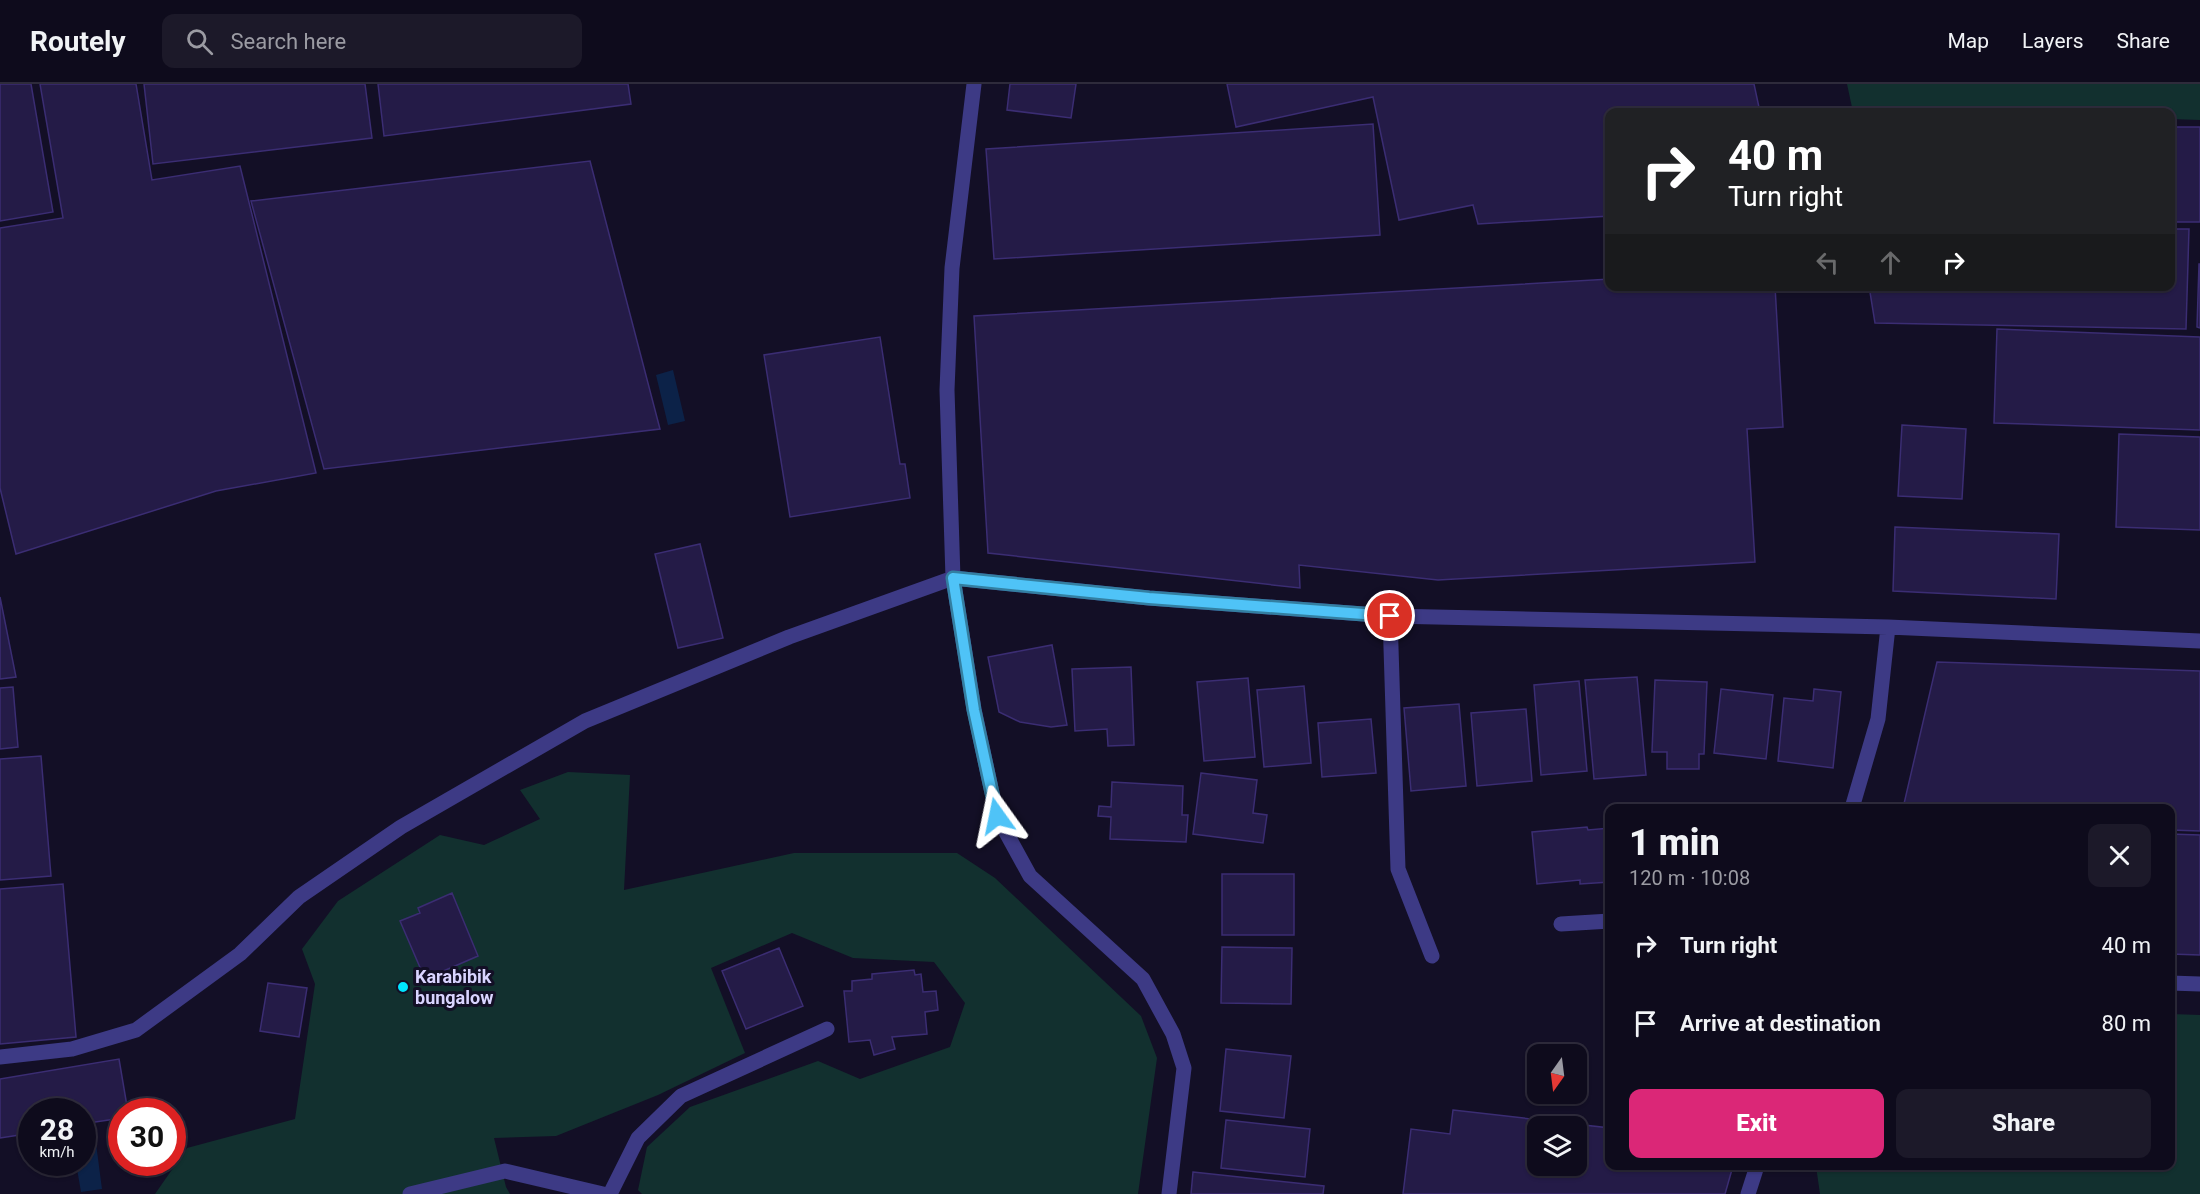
<!DOCTYPE html>
<html lang="en">
<head>
<meta charset="utf-8">
<style>
	:root { --surface:#0e0b1c; --page:#1c1929; --text:#f1f3f6; --muted:#9b9ba3; --line:#2e2b3b; --accent:#db2777 }
	body { margin:0; font-family:Roboto,sans-serif; background:var(--page); color:var(--text); height:100vh; display:flex; flex-direction:column; font-size:22px; white-space:nowrap }
	* { box-sizing:border-box; margin:0 }
	p { font-size:20px; color:var(--muted) }
	.icon { flex:none; width:33px; height:33px; fill:none; stroke:currentColor; stroke-width:2; stroke-linecap:round; stroke-linejoin:round }
	.map { position:relative; flex:1; overflow:hidden }
	.sheet { position:absolute; left:1605px; top:720px; width:570px; height:366px; display:flex; flex-direction:column; background:var(--surface); border-radius:12px; box-shadow:0 2px 4px #0004,0 0 0 2px var(--line) }
	.sheet>* { flex:none }
	.top-card { position:absolute; left:1605px; top:24px; width:570px; height:183px; border-radius:12px; box-shadow:0 2px 4px #0004,0 0 0 2px var(--line); background:#202124; color:#fff; overflow:hidden }
	.needle { width:39px; rotate:194deg }
	.fabs { position:absolute; left:1527px; top:960px; display:grid; gap:12px }
	.fabs a { display:grid; place-items:center; width:60px; height:60px; border-radius:12px; background:var(--surface); box-shadow:0 2px 4px #0004,0 0 0 2px var(--line); font-size:30px }
	.speed { position:absolute; left:18px; top:1014px; display:flex; gap:12px; font-size:30px; font-weight:700; text-align:center }
	.speed>* { display:grid; place-content:center; width:78px; height:78px; border-radius:50%; background:var(--surface); box-shadow:0 2px 4px #0004,0 0 0 2px var(--line); line-height:1 }
	.speed small { font-size:15px; font-weight:400 }
	.speed .limit { border:9px solid #d22; background:#fff; color:#111 }
	.pin { position:absolute; display:grid; place-items:center; width:51px; height:51px; color:#fff; margin:-26px; border:3px solid #fff; border-radius:50%; box-shadow:0 2px 6px #0007 }
	.me { position:absolute; width:66px; margin:-33px; rotate:348deg; stroke-linejoin:round; filter:drop-shadow(0 0 4px #0008) }
	.turn { display:flex; align-items:center; gap:21px; height:126px; padding:0 24px; font-size:27px }
	.turn .icon { width:78px; height:78px; stroke-width:2.5 }
	.turn b { display:block; font-size:42px; line-height:51px }
	.lanes { display:flex; align-items:center; height:57px; padding:0 24px; background:#0003; justify-content:center; gap:30px; direction:ltr }
	.lanes .off { opacity:.35 }
	.round { display:grid; place-items:center; flex:none; width:63px; height:63px; border-radius:12px; background:var(--page) }
	.summary { display:flex; align-items:center; justify-content:space-between; height:102px; padding:0 24px }
	h1 { font-size:36px; font-weight:800; line-height:45px }
	.primary-button { display:flex; gap:12px; margin-top:auto; padding:12px 24px }
	.primary-button a { flex:1; height:69px; border-radius:12px; background:var(--accent); color:#fff; font-size:24px; font-weight:800; line-height:69px; text-align:center }
	.primary-button a+a { background:var(--page); color:var(--text) }
	ul { padding:0; list-style:none }
	li { display:flex; align-items:center; gap:18px; height:78px; padding:0 24px }
	li div { flex:1 }
	li b { display:block; font-size:22px }
	li em { font-style:normal }
	header { display:flex; align-items:center; gap:36px; box-sizing:border-box; height:84px; padding:0 30px; background:var(--surface); border-bottom:2px solid var(--line) }
	header strong { font-size:28px }
	nav { display:flex; gap:33px; margin-inline-start:auto; font-size:21px }
	.search { width:420px; height:54px; background:var(--page); display:flex; align-items:center; gap:15px; box-sizing:border-box; padding:0 21px; border-radius:12px; color:var(--muted); font-size:22px }
	.map>svg:first-child { display:block }
	.green { fill:#12302f }
	.water { fill:#0c2248 }
	.building { fill:#241b47; stroke:#3b2d73; stroke-width:1.5; fill-rule:evenodd }
	.lines { fill:none; stroke-linecap:round; stroke-linejoin:round }
	.minor { stroke:#3d3a85; stroke-width:15 }
	.route-casing { stroke:#337fa1; stroke-width:15 }
	.route { stroke:#4fc3f7; stroke-width:10 }
	.poi-dot { fill:#00e5ff; stroke:#130f26; stroke-width:2 }
	.labels { text-anchor:middle; stroke-width:6; stroke-linejoin:round; paint-order:stroke }
	.poi-label { font-size:18px; font-weight:bold; fill:#d9d4ff; stroke:#130f26; text-anchor:start }
</style>
</head>
<body>
<header>
<strong>Routely</strong>
<div class="search"><svg class="icon" aria-label="search" viewBox="0 0 24 24"><circle cx="10" cy="10" r="6"/><path d="M15 15l6 6"/></svg>Search here</div>
<nav><a>Map</a><a>Layers</a><a>Share</a></nav>
</header>
<div class="map">
<svg width="2200" height="1110" viewBox="0 0 2200 1110">
	<rect width="100%" height="100%" fill="#130f26"/>
	<path class="green" d="M 1847,0 L 2200,0 L 2200,36 L 2171,35 L 2170,28 L 1853,28 Z
		M 568,688 L 630,691 L 624,806 L 794,769 L 957,769 L 995,794 L 1141,932 L 1157,974 L 1138,1110 L 642,1110 L 638,1106 L 647,1063 L 690,1023 L 818,977 L 860,995 L 950,963 L 965,919 L 934,878 L 853,874 L 792,849 L 711,884 L 745,969 L 658,1011 L 556,1052 L 494,1054 L 506,1103 L 510,1110 L 155,1110 L 187,1064 L 295,1035 L 315,900 L 302,865 L 338,817 L 440,751 L 484,761 L 540,735 L 520,706 Z
		M 2171,930 L 2200,931 L 2200,1110 L 1820,1110 L 1816,1082 L 2170,1082 Z"/>
	<path class="water" d="M 673,286 L 685,337 L 668,341 L 656,291 Z
		M 95,1052 L 102,1105 L 81,1108 L 76,1079 L 82,1078 L 83,1054 Z"/>
	<path class="building" d="M 0,0 L 31,0 L 53,128 L 0,137 Z
		M 40,0 L 136,0 L 152,96 L 240,82 L 316,389 L 216,407 L 16,470 L 0,404 L 0,144 L 63,134 Z
		M 144,0 L 365,0 L 372,54 L 153,80 Z
		M 378,0 L 628,0 L 631,20 L 384,52 Z
		M 1010,0 L 1076,0 L 1071,34 L 1007,26 Z
		M 1227,0 L 1754,0 L 1760,28 L 1610,28 L 1610,132 L 1478,140 L 1473,121 L 1399,136 L 1373,13 L 1236,43 Z
		M 1373,40 L 1380,151 L 994,175 L 986,65 Z
		M 2170,43 L 2200,43 L 2200,138 L 2170,138 Z
		M 590,77 L 660,345 L 324,385 L 251,117 Z
		M 2170,145 L 2189,145 L 2186,245 L 1875,239 L 1869,202 L 2170,202 Z
		M 2199,180 L 2200,180 L 2200,244 L 2197,243 Z
		M 1610,195 L 1610,202 L 1775,202 L 1783,343 L 1747,345 L 1755,478 L 1438,496 L 1299,481 L 1300,504 L 988,469 L 974,232 Z
		M 1997,245 L 2200,253 L 2200,346 L 1994,339 Z
		M 880,253 L 900,380 L 905,380 L 910,414 L 790,433 L 764,271 Z
		M 1902,341 L 1966,345 L 1962,415 L 1898,412 Z
		M 2119,350 L 2200,353 L 2200,446 L 2116,443 Z
		M 1895,443 L 2059,450 L 2056,515 L 1893,507 Z
		M 700,460 L 723,554 L 678,564 L 655,470 Z
		M 0,513 L 16,593 L 0,595 Z
		M 1052,561 L 1067,641 L 1051,643 L 1020,638 L 999,628 L 988,573 Z
		M 1937,578 L 2200,587 L 2200,747 L 2170,746 L 2170,724 L 1903,724 Z
		M 1131,583 L 1134,661 L 1108,662 L 1107,645 L 1075,647 L 1072,585 Z
		M 1637,593 L 1646,691 L 1594,695 L 1585,596 Z
		M 1248,594 L 1255,673 L 1204,677 L 1197,598 Z
		M 1655,596 L 1707,598 L 1704,670 L 1699,670 L 1699,685 L 1667,685 L 1667,668 L 1652,668 Z
		M 1579,597 L 1587,687 L 1541,691 L 1534,601 Z
		M 1304,602 L 1311,679 L 1264,683 L 1257,606 Z
		M 13,603 L 18,663 L 0,665 L 0,604 Z
		M 1721,605 L 1773,611 L 1766,675 L 1714,669 Z
		M 1814,605 L 1841,608 L 1833,684 L 1778,677 L 1784,614 L 1813,617 Z
		M 1459,620 L 1466,702 L 1411,707 L 1404,624 Z
		M 1526,625 L 1532,697 L 1477,702 L 1471,629 Z
		M 1371,635 L 1376,689 L 1322,693 L 1318,639 Z
		M 41,672 L 51,792 L 0,796 L 0,675 Z
		M 1201,689 L 1257,696 L 1253,729 L 1267,731 L 1263,759 L 1193,750 Z
		M 1112,698 L 1183,702 L 1182,731 L 1188,731 L 1186,758 L 1110,755 L 1111,733 L 1098,732 L 1099,722 L 1111,723 Z
		M 1587,743 L 1588,746 L 1610,744 L 1610,798 L 1580,800 L 1580,796 L 1537,800 L 1532,748 Z
		M 2170,750 L 2200,751 L 2200,871 L 2170,870 Z
		M 1222,790 L 1294,790 L 1294,851 L 1222,851 Z
		M 63,800 L 76,953 L 0,960 L 0,805 Z
		M 452,809 L 478,872 L 425,895 L 400,837 L 420,829 L 418,824 Z
		M 1222,863 L 1292,864 L 1291,920 L 1221,919 Z
		M 779,864 L 803,922 L 746,945 L 722,887 Z
		M 914,886 L 915,891 L 921,890 L 923,908 L 936,907 L 938,926 L 925,928 L 927,950 L 892,953 L 895,965 L 874,971 L 870,956 L 849,958 L 844,907 L 852,907 L 852,897 L 872,895 L 872,890 Z
		M 268,899 L 307,904 L 299,953 L 260,947 Z
		M 1226,965 L 1291,972 L 1284,1034 L 1220,1027 Z
		M 119,975 L 128,1028 L 122,1028 L 122,1034 L 82,1040 L 82,1028 L 32,1028 L 32,1049 L 0,1054 L 0,995 Z
		M 1453,1026 L 1610,1044 L 1610,1082 L 1733,1082 L 1725,1110 L 1403,1110 L 1411,1045 L 1450,1050 ZM 1538,1042 L 1576,1042 L 1576,1082 L 1538,1082 Z
		M 1226,1036 L 1310,1045 L 1305,1093 L 1221,1084 Z
		M 1193,1088 L 1324,1102 L 1323,1110 L 1191,1110 Z"/>
	<g class="lines">
		<path class="minor" d="M 974,0 L 952,184 L 947,306 L 953,494 L 974,625 L 997,732 L 1030,792 L 1143,895 L 1173,950 L 1184,984 L 1169,1110
			M 1390,532 L 1398,785 L 1432,872
			M 1888,543 L 2200,557
			M 1561,840 L 1610,837
			M 2170,899 L 2200,900
			M 0,973 L 72,965 L 136,946 L 240,870 L 299,813 L 401,743 L 585,637 L 789,553 L 953,494 L 1149,514 L 1390,532 L 1888,543 L 1878,635 L 1852,724
			M 410,1110 L 505,1087 L 603,1110
			M 610,1110 L 638,1054 L 681,1012 L 827,945
			M 1748,1110 L 1757,1082"/>
	</g>
	<g class="lines">
		<defs>
			<path id="route" d="M 997,732 L 974,626 L 953,494 L 1149,514 L 1390,532"/>
		</defs>
		<use href="#route" class="route-casing"/>
		<use href="#route" class="route"/>
	</g>
	<circle class="poi-dot" cx="403" cy="903" r="6"/>
	<g class="labels">
		<g class="poi-label">
			<text x="415" y="899">Karabibik<tspan x="415" dy="21">bungalow</tspan></text>
		</g>
	</g>
</svg>
<div class="fabs">
<a><svg class="needle" viewBox="-14 -14 28 28"><path d="M0-13l5 13h-10z" fill="#e53935"/><path d="M0 13l5-13h-10z" fill="#9b9ba3"/></svg></a>
<a><svg class="icon" aria-label="layers" viewBox="0 0 24 24"><path d="M12 4l9 5-9 5-9-5zM3 14l9 5 9-5"/></svg></a>
</div>
<div class="speed"><div>28<small>km/h</small></div><div class="limit">30</div></div>
<div class="pin" style="left:1390px;top:532px;background:#d93025"><svg class="icon" aria-label="arrive" viewBox="0 0 24 24"><path d="M6 21V4h12l-3 4 3 4H6"/></svg></div>
<svg class="me" style="left:997px;top:732px" viewBox="-20 -20 40 40"><path d="M0-17L14 15 0 8-14 15z" fill="#4fc3f7" stroke="#fff" stroke-width="4"/></svg>
<div class="top-card">
<div class="turn"><svg class="icon" aria-label="right" viewBox="0 0 24 24"><path d="M7 20v-9h11M14 6l5 5-5 5"/></svg><div><b>40 m</b>Turn right</div></div>
<div class="lanes"><svg class="icon off" aria-label="left" viewBox="0 0 24 24"><path d="M17 20v-9H6M10 6l-5 5 5 5"/></svg><svg class="icon off" aria-label="ahead" viewBox="0 0 24 24"><path d="M12 20V5M6 11l6-6 6 6"/></svg><svg class="icon" aria-label="right" viewBox="0 0 24 24"><path d="M7 20v-9h11M14 6l5 5-5 5"/></svg></div>
</div>
<section class="sheet">
<div class="summary"><div><h1>1 min</h1><p>120 m · 10:08</p></div><a class="round"><svg class="icon" aria-label="close" viewBox="0 0 24 24"><path d="M6 6l12 12M18 6L6 18"/></svg></a></div>
<ul>
<li><svg class="icon" aria-label="right" viewBox="0 0 24 24"><path d="M7 20v-9h11M14 6l5 5-5 5"/></svg><div><b>Turn right</b></div><em>40 m</em></li>
<li><svg class="icon" aria-label="arrive" viewBox="0 0 24 24"><path d="M6 21V4h12l-3 4 3 4H6"/></svg><div><b>Arrive at destination</b></div><em>80 m</em></li>
</ul>
<div class="primary-button"><a>Exit</a><a>Share</a></div>
</section>
</div>
</body>
</html>
